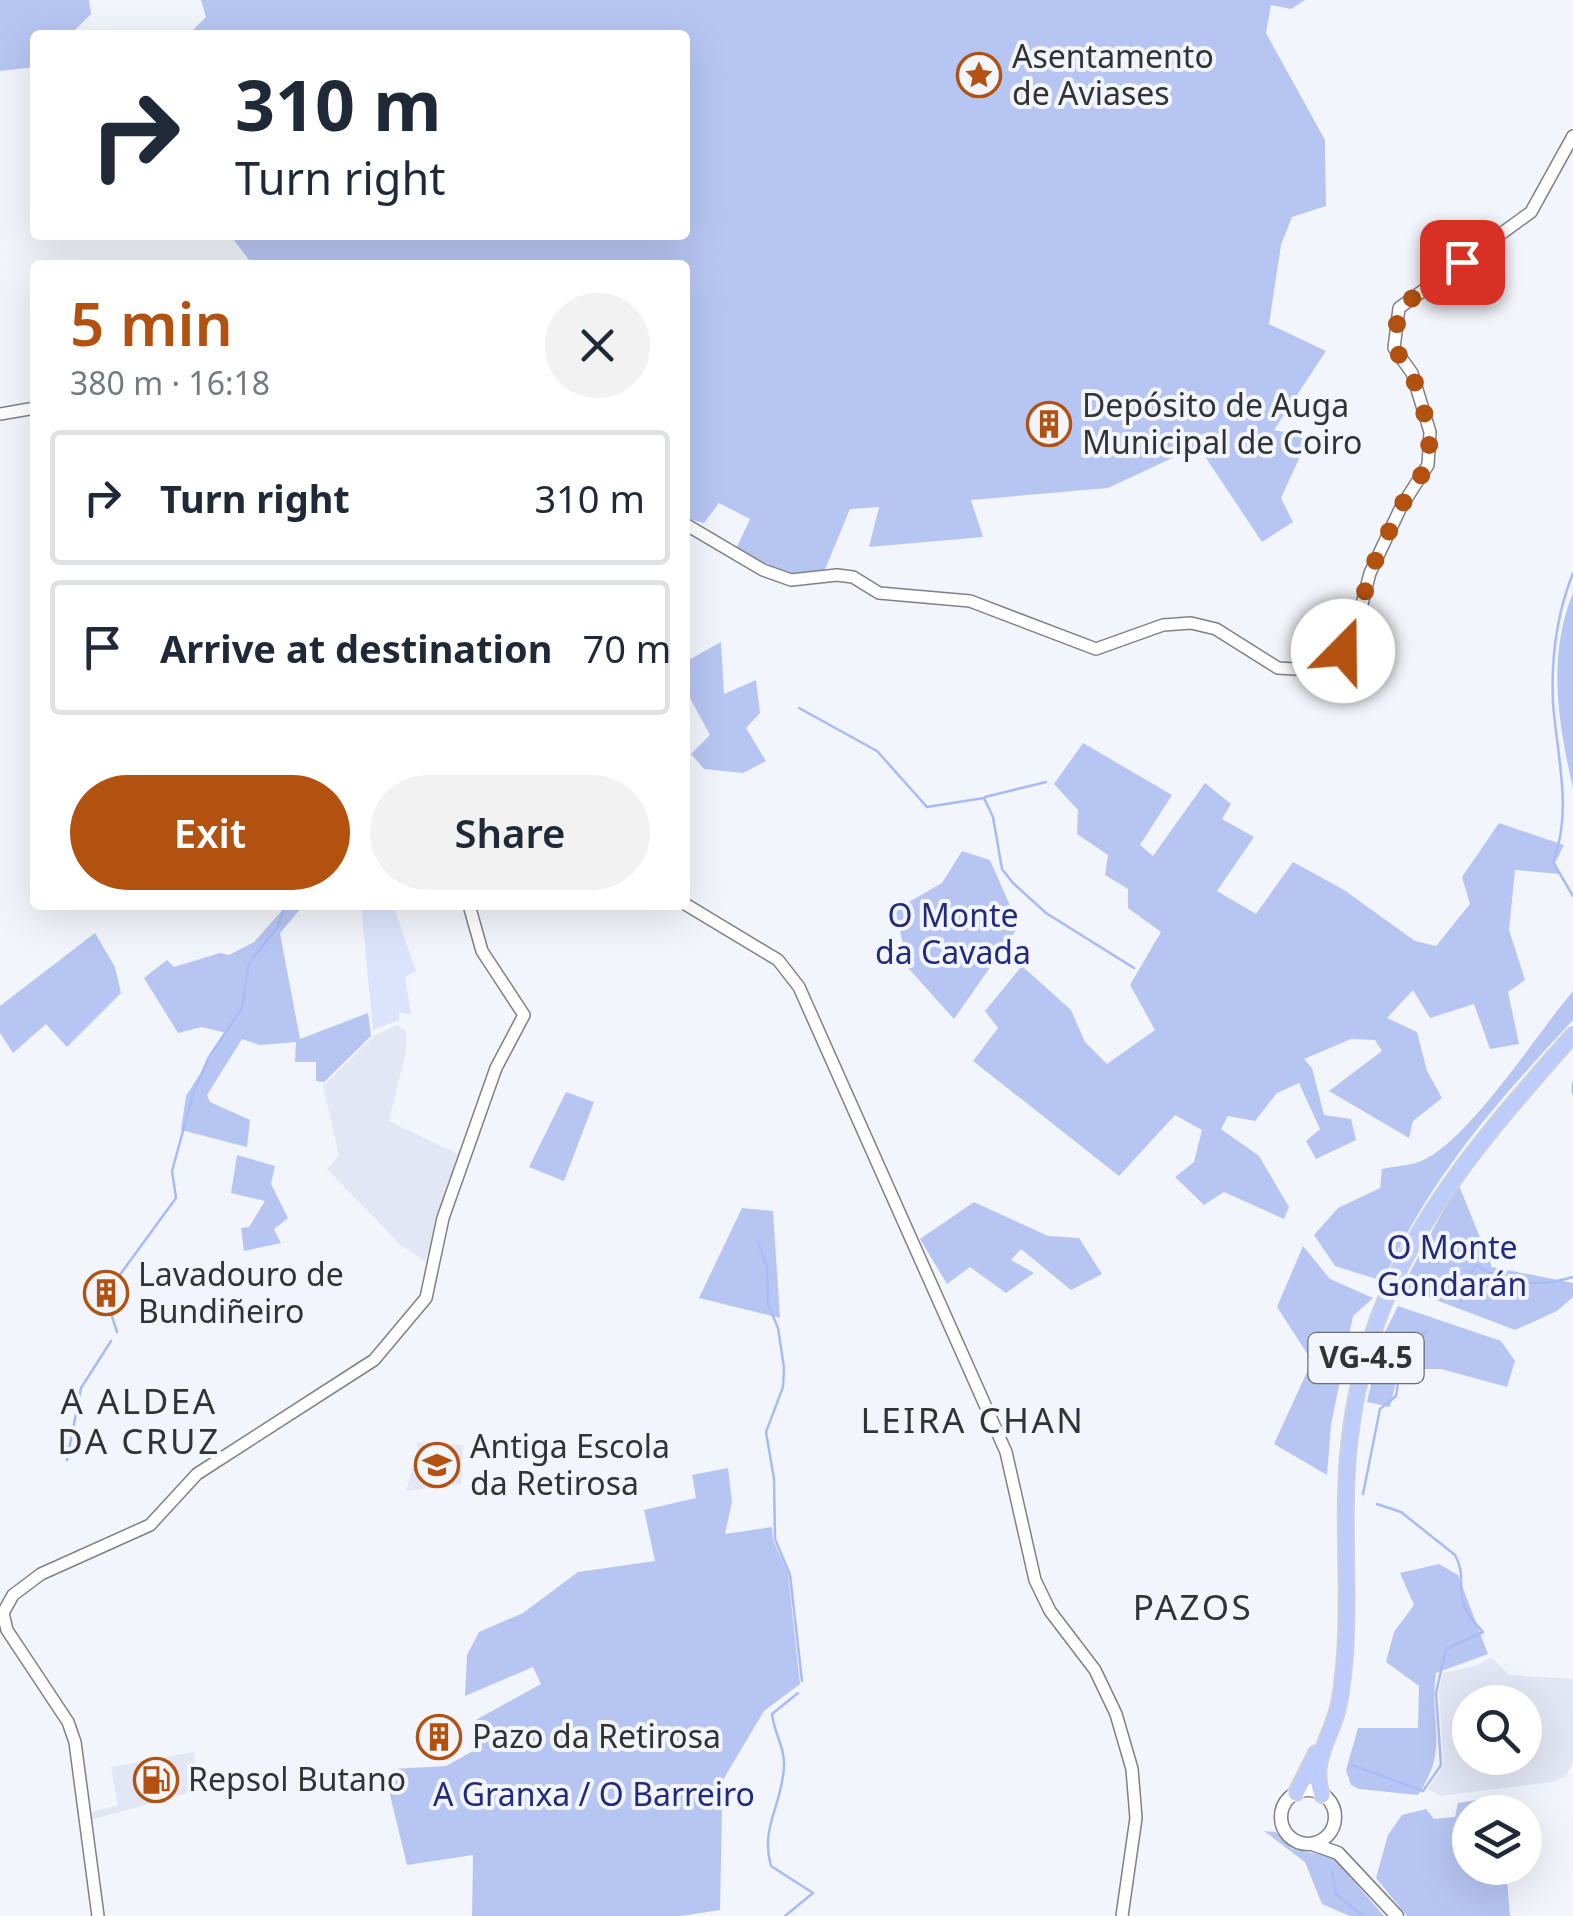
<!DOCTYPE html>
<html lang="en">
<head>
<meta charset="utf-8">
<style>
	:root { --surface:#fff; --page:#f2f2f3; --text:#1f2937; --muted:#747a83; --line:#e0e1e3; --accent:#b25110 }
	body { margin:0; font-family:"Noto Sans",sans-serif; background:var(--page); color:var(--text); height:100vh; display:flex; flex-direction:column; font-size:38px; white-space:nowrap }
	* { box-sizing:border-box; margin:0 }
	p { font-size:32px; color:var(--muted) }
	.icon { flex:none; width:55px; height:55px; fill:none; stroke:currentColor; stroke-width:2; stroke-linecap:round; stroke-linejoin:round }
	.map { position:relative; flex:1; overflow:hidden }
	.side { position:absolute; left:30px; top:260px; width:660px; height:650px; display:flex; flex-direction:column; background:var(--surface); border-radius:10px; box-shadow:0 10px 40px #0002 }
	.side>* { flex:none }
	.top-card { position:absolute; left:30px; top:30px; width:660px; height:210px; border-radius:10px; box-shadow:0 10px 40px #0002; background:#fff; color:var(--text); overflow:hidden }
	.fabs { position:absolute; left:1452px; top:1685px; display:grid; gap:20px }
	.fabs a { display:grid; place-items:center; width:90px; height:90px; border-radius:50%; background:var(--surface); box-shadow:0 10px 40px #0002; font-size:50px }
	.pin { position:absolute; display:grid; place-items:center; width:85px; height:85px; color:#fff; margin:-42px; border-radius:20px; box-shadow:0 5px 15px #0006 }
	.me { position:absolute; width:110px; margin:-55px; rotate:22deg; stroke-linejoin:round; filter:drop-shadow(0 0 8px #0008) }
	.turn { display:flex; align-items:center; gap:35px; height:210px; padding:0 40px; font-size:45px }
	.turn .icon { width:130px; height:130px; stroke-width:2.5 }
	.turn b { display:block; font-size:70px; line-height:85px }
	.round { display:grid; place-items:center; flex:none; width:105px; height:105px; border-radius:52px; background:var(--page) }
	.overview { display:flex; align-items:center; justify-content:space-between; height:170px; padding:0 40px }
	h1 { font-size:60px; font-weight:600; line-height:75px; color:var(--accent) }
	.cta { display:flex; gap:20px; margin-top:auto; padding:20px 40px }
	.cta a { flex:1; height:115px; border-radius:60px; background:var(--accent); color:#fff; font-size:40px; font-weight:600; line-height:115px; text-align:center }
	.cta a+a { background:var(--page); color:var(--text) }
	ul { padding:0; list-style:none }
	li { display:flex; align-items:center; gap:30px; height:135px; margin:0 20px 15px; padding:0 20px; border:5px solid var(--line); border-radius:10px }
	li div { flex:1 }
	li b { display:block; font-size:38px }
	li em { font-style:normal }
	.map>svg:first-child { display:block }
	.built { fill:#e3e7f5; fill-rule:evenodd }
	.green { fill:#dce4fd }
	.forest { fill:#b7c5f2 }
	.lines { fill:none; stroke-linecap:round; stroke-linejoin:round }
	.stream { stroke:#a9bbf6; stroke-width:2.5 }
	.tertiary-casing { stroke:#7f8186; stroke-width:14 }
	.secondary-casing { stroke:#7f8186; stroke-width:15 }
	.trunk-casing { stroke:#d2d2d3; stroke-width:18 }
	.tertiary { stroke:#fff; stroke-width:11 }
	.secondary { stroke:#fff; stroke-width:12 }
	.trunk { stroke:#beccfb; stroke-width:15 }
	.route { stroke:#b25110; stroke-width:18; stroke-dasharray:0 32.4 }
	.labels { text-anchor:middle; stroke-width:8; stroke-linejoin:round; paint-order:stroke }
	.shield { fill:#f2f5fb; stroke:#6c6d70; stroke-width:2.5 }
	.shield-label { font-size:30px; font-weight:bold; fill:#323335 }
	.poi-label { font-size:32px; fill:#323335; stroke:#f2f5fb; text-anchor:start }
	.park-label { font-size:32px; fill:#222b7e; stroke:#f2f5fb }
	.neighbourhood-label { font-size:35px; letter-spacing:2.5px; fill:#323335; stroke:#f2f5fb }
</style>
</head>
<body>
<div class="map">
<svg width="1573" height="1916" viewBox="0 0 1573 1916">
	<rect width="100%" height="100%" fill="#f2f5fb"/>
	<path class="built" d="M 397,1025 L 406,1031 L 406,1051 L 389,1121 L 460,1155 L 425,1262 L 401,1245 L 327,1169 L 339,1155 L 323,1086 L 375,1035 Z
		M 416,1442 L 463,1445 L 461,1484 L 406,1491 L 418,1449 Z
		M 1491,1657 L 1509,1675 L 1573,1679 L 1573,1761 L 1566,1776 L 1552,1782 L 1440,1796 L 1428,1789 L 1444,1765 L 1439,1693 L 1443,1673 L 1476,1666 ZM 1470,1702 L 1525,1702 L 1525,1758 L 1470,1758 Z
		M 193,1752 L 203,1789 L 90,1820 L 89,1813 L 118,1805 L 111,1767 Z"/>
	<path class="green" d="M 361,905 L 393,905 L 416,971 L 405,977 L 411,1014 L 399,1013 L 399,1020 L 373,1030 Z"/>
	<path class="forest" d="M 0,0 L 89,0 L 91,14 L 70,35 L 35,35 L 35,67 L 0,71 Z
		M 201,0 L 1305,0 L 1291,9 L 1271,5 L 1266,33 L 1325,140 L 1326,206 L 1292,217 L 1281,245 L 1269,324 L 1326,351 L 1274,430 L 1309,437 L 1281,498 L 1293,522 L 1262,542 L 1198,446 L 1108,488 L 971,500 L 983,537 L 869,547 L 879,507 L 850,509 L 824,572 L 786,573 L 736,549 L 750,519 L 719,503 L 704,523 L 685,518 L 685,265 L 253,265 L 230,235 L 685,235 L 685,35 L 188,35 L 206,17 Z
		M 1573,593 L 1573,788 C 1558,723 1547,656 1573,593 Z
		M 721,642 L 724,694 L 756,680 L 760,713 L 746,728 L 766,761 L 743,773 L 704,769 L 691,754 L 710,735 L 685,689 L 685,662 Z
		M 1083,743 L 1172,795 L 1140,845 L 1153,856 L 1205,783 L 1231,804 L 1222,819 L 1254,837 L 1217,891 L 1256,914 L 1293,862 L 1344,890 L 1415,941 L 1436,946 L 1470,904 L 1462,877 L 1499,823 L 1564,845 L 1555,863 L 1559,874 L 1515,870 L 1509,930 L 1525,980 L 1508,992 L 1519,1044 L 1490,1049 L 1474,1004 L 1430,1018 L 1413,990 L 1387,1018 L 1417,1032 L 1427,1071 L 1442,1098 L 1413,1121 L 1409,1138 L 1329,1091 L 1382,1051 L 1375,1040 L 1351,1039 L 1304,1059 L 1312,1068 L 1324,1115 L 1351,1119 L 1356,1140 L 1316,1159 L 1306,1141 L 1320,1129 L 1299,1083 L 1277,1093 L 1255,1121 L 1228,1116 L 1221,1129 L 1259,1156 L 1289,1207 L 1284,1219 L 1224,1192 L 1204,1205 L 1175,1177 L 1194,1162 L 1202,1130 L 1175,1115 L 1119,1176 L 973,1061 L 998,1028 L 985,1011 L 1022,966 L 1071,1010 L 1085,1042 L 1107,1064 L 1155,1030 L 1130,985 L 1161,932 L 1128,908 L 1128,889 L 1105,875 L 1108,855 L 1077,834 L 1078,810 L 1054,784 Z
		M 962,851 L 990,860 L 1019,926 L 954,1019 L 909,969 L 895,910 L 942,883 Z
		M 287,905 L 302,907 L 280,933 L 300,1039 L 368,1013 L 371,1036 L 324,1082 L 316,1081 L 316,1062 L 295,1062 L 296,1042 L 260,1045 L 242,1039 L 207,1095 L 210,1102 L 250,1120 L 247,1147 L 181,1130 L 186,1096 L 226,1033 L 202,1027 L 178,1033 L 144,978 L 167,960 L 174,967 L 220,953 L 229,955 L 254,942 Z
		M 95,933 L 115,967 L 121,993 L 67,1047 L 46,1024 L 13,1053 L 0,1033 L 0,1006 Z
		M 1573,991 L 1573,1020 C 1495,1104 1431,1176 1383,1281 L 1335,1266 L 1314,1235 L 1338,1208 L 1380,1188 L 1382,1169 C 1394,1166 1410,1166 1421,1161 C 1468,1142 1539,1031 1573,991 Z
		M 566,1092 L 594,1102 L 564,1181 L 529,1167 Z
		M 237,1155 L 275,1166 L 271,1184 L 288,1218 L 274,1229 L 281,1243 L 244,1251 L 241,1228 L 249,1227 L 265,1201 L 231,1193 Z
		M 1458,1183 L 1492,1267 L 1573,1283 L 1573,1297 L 1557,1311 L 1515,1330 L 1402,1287 Z
		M 974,1202 L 1048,1236 L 1079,1238 L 1102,1274 L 1071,1290 L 1021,1249 L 1011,1260 L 1034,1273 L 1006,1293 L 970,1267 L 947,1284 L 920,1239 Z
		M 742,1208 L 773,1211 L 780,1318 L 699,1298 Z
		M 1303,1246 L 1330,1279 L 1373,1298 L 1353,1316 L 1331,1425 L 1327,1475 L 1274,1444 L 1312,1361 L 1277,1307 Z
		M 1398,1306 L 1501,1341 L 1515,1361 L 1507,1387 L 1441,1369 L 1399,1369 L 1390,1407 L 1367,1402 L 1381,1340 Z
		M 728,1468 L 732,1502 L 725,1534 L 772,1527 L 773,1540 L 788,1573 L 800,1684 L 764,1711 L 717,1790 L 722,1809 L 720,1910 L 681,1916 L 472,1916 L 473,1855 L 407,1865 L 390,1795 L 393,1769 L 446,1766 L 480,1747 L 484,1726 L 474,1721 L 541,1684 L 533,1667 L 465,1696 L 467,1655 L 479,1632 L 523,1613 L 578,1572 L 655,1561 L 644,1510 L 696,1498 L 692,1475 Z
		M 1439,1564 L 1458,1575 L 1488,1654 L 1436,1673 C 1429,1724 1450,1748 1418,1795 L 1359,1789 L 1351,1785 L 1346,1770 L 1358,1728 L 1418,1728 L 1419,1686 L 1386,1662 L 1394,1632 L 1414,1605 L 1400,1573 Z
		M 1500,1796 L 1501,1812 L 1470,1812 L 1470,1868 L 1506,1868 L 1510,1916 L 1407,1916 L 1376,1878 L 1388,1835 L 1402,1815 L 1426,1809 L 1434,1819 L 1455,1817 L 1458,1803 Z
		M 1264,1831 L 1276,1832 L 1292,1849 L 1333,1857 L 1384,1916 L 1350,1916 L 1322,1904 L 1305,1862 Z"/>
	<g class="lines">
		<path class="stream" d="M 1573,573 C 1557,613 1551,659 1553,703 C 1557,757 1573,811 1553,862 L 1573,896
			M 799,708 L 877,751 L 927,807 L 984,798 L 993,817 L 1002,869 L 1013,883 L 1046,913 L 1134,968
			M 985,797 L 1046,782
			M 1573,1084 L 1573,1093
			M 758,1241 L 767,1267 L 768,1304 L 778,1328 L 784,1368 L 783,1387 L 766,1432 L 774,1479 L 775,1539 L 790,1575 L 802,1681
			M 1461,1302 L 1464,1280 L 1477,1265 C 1504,1285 1541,1287 1573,1277
			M 117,1332 L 107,1301 L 108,1289 L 122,1278 L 119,1276 L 176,1198 L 172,1171 L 194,1091 L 209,1057 L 242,1008 L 249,963 L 278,927 L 285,905
			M 67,1460 L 81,1388 L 111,1341
			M 1363,1494 L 1380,1409 L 1396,1396 L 1403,1350 L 1427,1331
			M 1352,1765 L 1423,1791 L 1441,1765 L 1436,1693 L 1446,1649 L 1483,1632 C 1446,1594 1471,1584 1455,1555 L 1401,1512 L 1377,1504
			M 1332,1872 L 1336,1894 L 1363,1916
			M 785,1916 L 813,1893 L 771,1866 C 760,1828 782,1805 784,1767 C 785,1747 774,1733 772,1714 L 798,1693"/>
		<defs>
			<path id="tertiary" d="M 0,414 L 35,408
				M 685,524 L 763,570 L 791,580 L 837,575 L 853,577 L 879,593 L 970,601 L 1096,649 L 1163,625 L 1191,623 L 1216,629 L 1278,668 L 1295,669 L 1343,651 L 1353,639 L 1370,573 L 1401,507 L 1428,465 L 1430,432 L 1412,373 L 1394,348 L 1399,308 L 1531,212 L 1573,136
				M 685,904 L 778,960 L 799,987 L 1006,1452 L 1035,1580 L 1050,1611 L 1095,1670 L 1116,1714 L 1132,1769 L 1136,1818 L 1122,1916
				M 98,1916 L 75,1742 L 68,1722 L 7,1630 L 3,1613 L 13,1595 L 41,1574 L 150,1525 L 197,1474 L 374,1360 L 426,1298 L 443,1218 L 496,1068 L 524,1015 L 482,951 L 469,905"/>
			<path id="secondary" d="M1281 1817a27 27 0 1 1 54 0a27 27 0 1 1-54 0Z
				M 1312,1844 L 1338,1853 L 1397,1916"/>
			<path id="trunk" d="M 1296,1793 L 1316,1753
				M 1322,1795 C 1311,1765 1327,1743 1336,1715 C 1342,1696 1343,1675 1345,1655 C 1350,1589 1342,1522 1348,1456 C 1364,1273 1457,1166 1573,1035"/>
		</defs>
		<use href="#tertiary" class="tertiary-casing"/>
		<use href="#secondary" class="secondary-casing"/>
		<use href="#trunk" class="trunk-casing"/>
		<use href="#tertiary" class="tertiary"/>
		<use href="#secondary" class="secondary"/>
		<use href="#trunk" class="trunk"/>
	</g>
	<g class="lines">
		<path class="route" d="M 1343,651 L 1353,639 L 1370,572 L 1401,506 L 1428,465 L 1430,432 L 1412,373 L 1394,348 L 1399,308 L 1462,262"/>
	</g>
	<defs>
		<symbol id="sight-ring" viewBox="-11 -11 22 22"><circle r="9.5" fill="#f2f5fb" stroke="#b25110" stroke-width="1.5"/><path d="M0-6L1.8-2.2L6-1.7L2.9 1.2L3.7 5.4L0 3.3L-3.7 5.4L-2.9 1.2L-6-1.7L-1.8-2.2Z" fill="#b25110"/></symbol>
		<symbol id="building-ring" viewBox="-11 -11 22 22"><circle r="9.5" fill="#f2f5fb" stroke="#b25110" stroke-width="1.5"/><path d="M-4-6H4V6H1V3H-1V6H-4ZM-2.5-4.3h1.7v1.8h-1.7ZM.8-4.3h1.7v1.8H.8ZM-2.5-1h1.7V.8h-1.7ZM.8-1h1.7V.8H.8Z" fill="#b25110"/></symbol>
		<symbol id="school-ring" viewBox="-11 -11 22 22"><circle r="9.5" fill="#f2f5fb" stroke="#b25110" stroke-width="1.5"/><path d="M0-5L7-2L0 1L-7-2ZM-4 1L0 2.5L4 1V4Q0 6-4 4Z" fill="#b25110"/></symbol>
		<symbol id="fuel-ring" viewBox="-11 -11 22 22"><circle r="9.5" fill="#f2f5fb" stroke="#b25110" stroke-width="1.5"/><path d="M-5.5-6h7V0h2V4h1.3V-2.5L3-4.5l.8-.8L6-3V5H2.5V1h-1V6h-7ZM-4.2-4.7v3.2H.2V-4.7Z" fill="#b25110"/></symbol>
	</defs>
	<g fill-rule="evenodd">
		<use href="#sight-ring" x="954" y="50" width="50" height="50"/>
		<use href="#building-ring" x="1024" y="399" width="50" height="50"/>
		<use href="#building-ring" x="81" y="1268" width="50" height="50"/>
		<use href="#school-ring" x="412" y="1440" width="50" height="50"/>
		<use href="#building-ring" x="414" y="1712" width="50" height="50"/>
		<use href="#fuel-ring" x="131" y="1755" width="50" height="50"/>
	</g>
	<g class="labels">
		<rect class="shield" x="1308.5" y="1333" width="115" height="50" rx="8"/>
		<g class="shield-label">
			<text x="1366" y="1368">VG-4.5</text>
		</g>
		<g class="poi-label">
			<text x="1012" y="68">Asentamento<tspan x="1012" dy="37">de Aviases</tspan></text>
			<text x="1082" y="417">Depósito de Auga<tspan x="1082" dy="37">Municipal de Coiro</tspan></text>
			<text x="138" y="1286">Lavadouro de<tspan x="138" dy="37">Bundiñeiro</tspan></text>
			<text x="470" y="1458">Antiga Escola<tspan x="470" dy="37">da Retirosa</tspan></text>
			<text x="472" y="1748">Pazo da Retirosa</text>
			<text x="188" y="1791">Repsol Butano</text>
		</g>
		<g class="park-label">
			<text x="953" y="927">O Monte<tspan x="953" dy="37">da Cavada</tspan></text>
			<text x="1452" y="1259">O Monte<tspan x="1452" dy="37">Gondarán</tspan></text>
			<text x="594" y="1806">A Granxa / O Barreiro</text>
		</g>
		<g class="neighbourhood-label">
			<text x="139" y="1414">A ALDEA<tspan x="139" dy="40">DA CRUZ</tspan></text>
			<text x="973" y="1433">LEIRA CHAN</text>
			<text x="1193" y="1620">PAZOS</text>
		</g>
	</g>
</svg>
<div class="fabs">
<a><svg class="icon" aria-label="search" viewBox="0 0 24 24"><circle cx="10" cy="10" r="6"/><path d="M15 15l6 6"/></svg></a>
<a><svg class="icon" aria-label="layers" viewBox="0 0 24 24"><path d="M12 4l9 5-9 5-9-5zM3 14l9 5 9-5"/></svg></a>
</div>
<div class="pin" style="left:1462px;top:262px;background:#d93025"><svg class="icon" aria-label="arrive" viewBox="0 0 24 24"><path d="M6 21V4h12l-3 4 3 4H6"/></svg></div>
<svg class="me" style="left:1343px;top:651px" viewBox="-20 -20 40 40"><circle r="19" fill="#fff"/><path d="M0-13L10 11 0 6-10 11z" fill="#b25110"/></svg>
<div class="top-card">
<div class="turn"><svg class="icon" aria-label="right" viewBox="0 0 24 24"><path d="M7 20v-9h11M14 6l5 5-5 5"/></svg><div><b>310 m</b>Turn right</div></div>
</div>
<section class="side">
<div class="overview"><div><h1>5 min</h1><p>380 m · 16:18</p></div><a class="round"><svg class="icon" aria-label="close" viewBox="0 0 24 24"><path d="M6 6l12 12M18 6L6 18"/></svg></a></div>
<ul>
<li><svg class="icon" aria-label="right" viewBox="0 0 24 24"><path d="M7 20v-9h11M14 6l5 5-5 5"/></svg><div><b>Turn right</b></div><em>310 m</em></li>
<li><svg class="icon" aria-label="arrive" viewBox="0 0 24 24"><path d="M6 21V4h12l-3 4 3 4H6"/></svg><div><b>Arrive at destination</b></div><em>70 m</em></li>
</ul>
<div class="cta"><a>Exit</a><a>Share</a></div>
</section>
</div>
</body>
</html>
